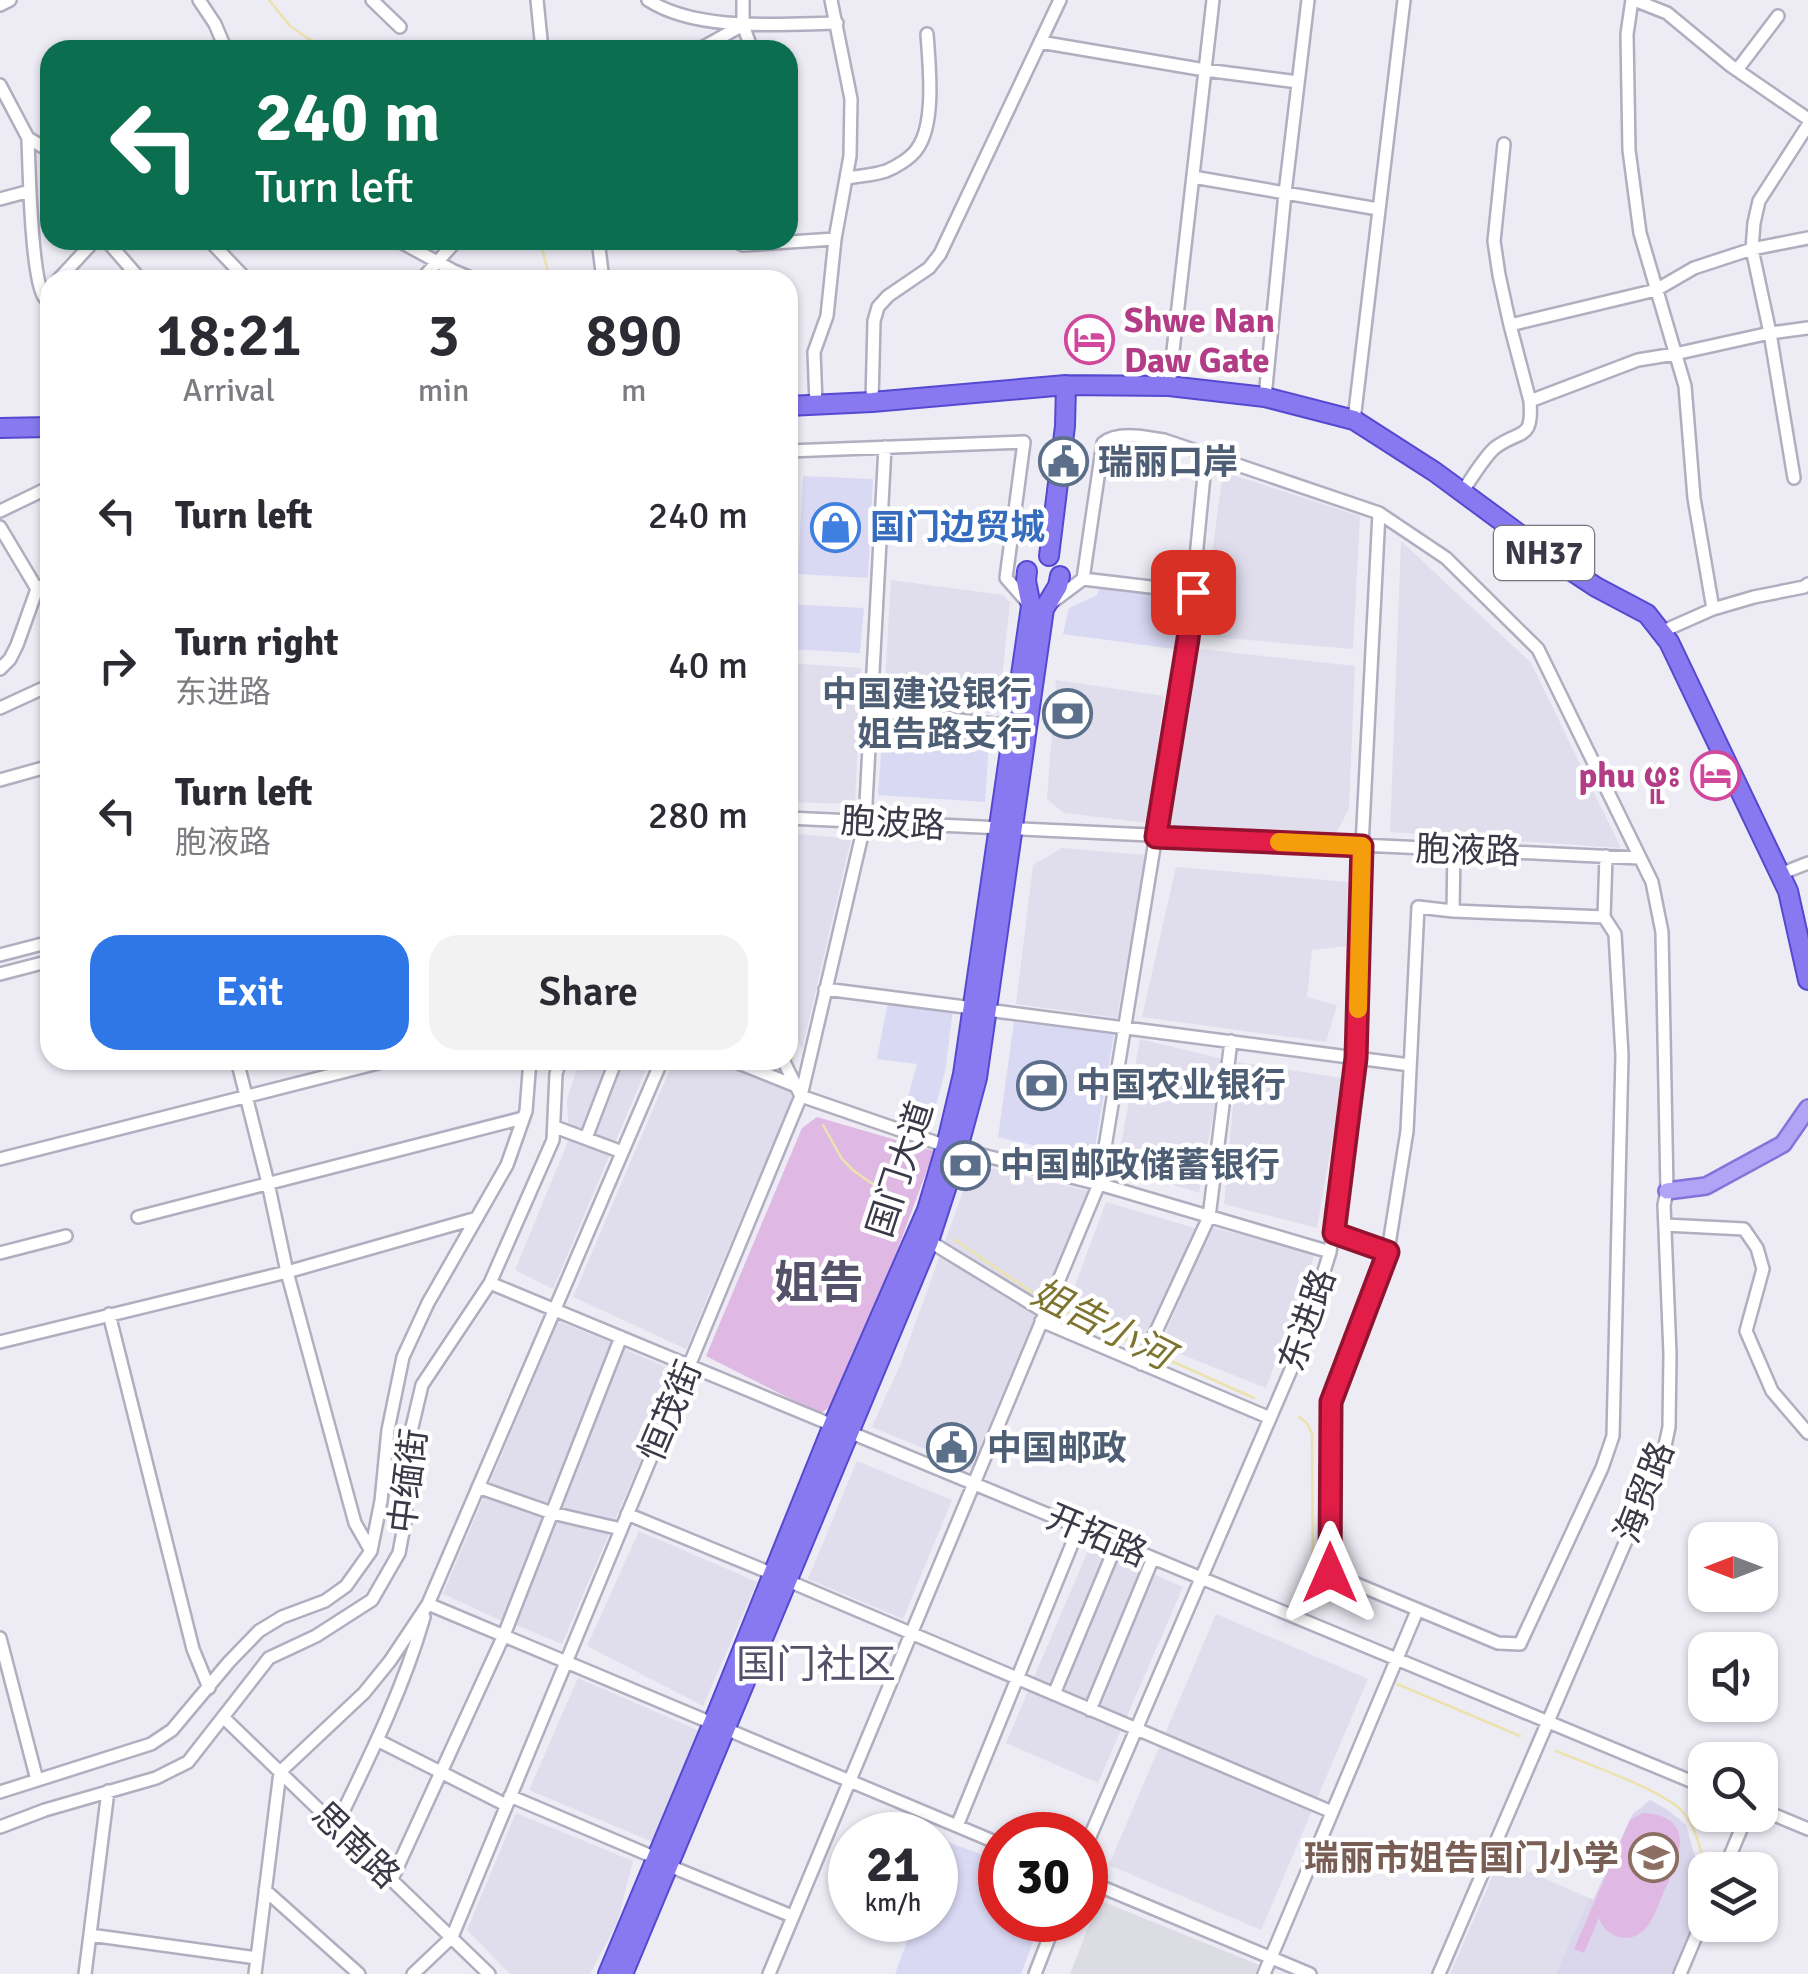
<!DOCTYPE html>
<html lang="en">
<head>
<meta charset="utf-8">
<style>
	:root { --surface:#fff; --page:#f2f2f3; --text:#2b2b33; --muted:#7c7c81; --accent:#2f77e7 }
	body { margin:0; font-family:Signika,"Noto Sans SC","Noto Sans Myanmar",sans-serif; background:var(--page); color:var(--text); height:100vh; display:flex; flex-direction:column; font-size:38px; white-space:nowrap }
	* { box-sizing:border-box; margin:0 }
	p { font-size:32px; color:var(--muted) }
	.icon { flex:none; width:55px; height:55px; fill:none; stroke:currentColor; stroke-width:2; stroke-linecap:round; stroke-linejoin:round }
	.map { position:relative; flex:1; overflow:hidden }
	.panel { position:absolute; left:40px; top:270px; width:758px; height:800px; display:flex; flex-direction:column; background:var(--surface); border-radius:30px; box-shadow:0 2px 8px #0004 }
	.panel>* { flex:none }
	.banner { position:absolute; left:40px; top:40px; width:758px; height:210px; border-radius:30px; box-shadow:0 2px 8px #0004; background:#0b6e4f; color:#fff; overflow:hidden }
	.needle { width:65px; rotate:270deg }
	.buttons { position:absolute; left:1688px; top:1522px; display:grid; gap:20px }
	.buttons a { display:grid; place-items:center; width:90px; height:90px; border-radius:20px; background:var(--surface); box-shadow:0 2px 8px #0004; font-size:50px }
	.speed { position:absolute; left:828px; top:1812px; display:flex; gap:20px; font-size:50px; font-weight:700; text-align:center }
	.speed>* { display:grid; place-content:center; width:130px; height:130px; border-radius:50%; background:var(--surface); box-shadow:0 2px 8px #0004; line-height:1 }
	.speed small { font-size:25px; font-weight:400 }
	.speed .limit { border:15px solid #d22; background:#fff; color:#111 }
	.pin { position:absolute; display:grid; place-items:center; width:85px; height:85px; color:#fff; margin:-42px; border-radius:20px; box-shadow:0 5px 15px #0006 }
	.me { position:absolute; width:110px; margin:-55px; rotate:0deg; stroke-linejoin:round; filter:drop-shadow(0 0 8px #0008) }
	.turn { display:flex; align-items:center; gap:35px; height:210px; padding:0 50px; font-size:45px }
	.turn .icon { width:130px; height:130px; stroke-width:2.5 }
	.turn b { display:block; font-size:70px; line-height:85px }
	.eta { display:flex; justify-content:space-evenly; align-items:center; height:170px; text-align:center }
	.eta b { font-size:60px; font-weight:600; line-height:70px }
	.button { display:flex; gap:20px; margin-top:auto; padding:20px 50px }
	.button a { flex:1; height:115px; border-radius:30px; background:var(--accent); color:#fff; font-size:40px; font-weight:600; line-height:115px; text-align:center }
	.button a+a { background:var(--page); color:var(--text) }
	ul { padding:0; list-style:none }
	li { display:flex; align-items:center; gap:30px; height:150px; padding:0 50px }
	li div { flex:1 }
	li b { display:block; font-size:38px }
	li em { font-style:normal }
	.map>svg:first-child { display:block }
	.residential { fill:#e0deec }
	.commercial { fill:#dad9f4 }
	.industrial { fill:#dcdce4 }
	.education { fill:#dad6ec }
	.green { fill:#e0b8e4 }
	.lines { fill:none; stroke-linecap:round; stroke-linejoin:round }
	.stream { stroke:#ebe3ad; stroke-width:2.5 }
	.minor-casing { stroke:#b0aebf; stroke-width:16 }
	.major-casing { stroke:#8373da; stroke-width:20 }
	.highway-casing { stroke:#5549d0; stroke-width:22 }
	.minor { stroke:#fff; stroke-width:11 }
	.major { stroke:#b1a3f6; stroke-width:15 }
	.highway { stroke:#8879f1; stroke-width:18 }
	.route-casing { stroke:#92132f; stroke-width:25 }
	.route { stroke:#e11d48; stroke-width:18 }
	.slow { stroke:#f59e0b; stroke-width:18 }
	.labels { text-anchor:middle; stroke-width:9; stroke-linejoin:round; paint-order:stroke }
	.shield { fill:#fff; stroke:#75747f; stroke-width:2.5 }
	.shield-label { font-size:32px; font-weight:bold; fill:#3a3948 }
	.hotel-label { font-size:35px; font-weight:bold; fill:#b23c85; stroke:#fff; text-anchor:start }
	.service-label { font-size:35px; font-weight:bold; fill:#4e5e75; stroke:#fff; text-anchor:start }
	.shop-label { font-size:35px; font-weight:bold; fill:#366cbe; stroke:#fff; text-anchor:start }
	.street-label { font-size:35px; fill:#3a3948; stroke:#fff }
	.education-label { font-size:35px; font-weight:bold; fill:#785e54; stroke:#fff; text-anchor:end }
	.water-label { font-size:38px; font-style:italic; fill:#7d742e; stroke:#fff }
	.quarter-label { font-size:40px; fill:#53526a; stroke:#fff }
	.district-label { font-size:45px; font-weight:bold; fill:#53526a; stroke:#fff }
</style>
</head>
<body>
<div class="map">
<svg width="1808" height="1974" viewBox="0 0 1808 1974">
	<rect width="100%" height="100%" fill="#edebf4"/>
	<path class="residential" d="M 1223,472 L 1360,516 L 1353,649 L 1201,636 Z
		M 1401,541 L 1531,663 L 1621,848 L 1390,832 Z
		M 891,580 L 1003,595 L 1010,603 L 998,714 L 884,700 Z
		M 1199,649 L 1355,666 L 1349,809 L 1336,833 L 1170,825 Z
		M 788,663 L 861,668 L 855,804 L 788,802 Z
		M 1056,680 L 1164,696 L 1148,823 L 1064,813 L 1047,799 Z
		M 788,833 L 851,839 L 802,1050 L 788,1014 Z
		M 1062,848 L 1146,855 L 1117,1018 L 1016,1004 L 1033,865 Z
		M 1176,867 L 1348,882 L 1346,946 L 1312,950 L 1307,997 L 1337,1005 L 1326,1042 L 1142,1017 Z
		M 1140,1039 L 1223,1059 L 1199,1193 L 1117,1167 Z
		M 580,1060 L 650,1060 L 553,1289 L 515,1270 L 569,1139 L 567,1099 Z
		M 674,1060 L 775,1060 L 792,1097 L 686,1349 L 573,1297 Z
		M 1237,1062 L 1343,1078 L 1317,1228 L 1224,1204 Z
		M 973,1164 L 1088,1191 L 971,1468 L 872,1427 L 901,1363 Z
		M 1106,1202 L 1198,1229 L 1148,1344 L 1067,1307 Z
		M 1211,1227 L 1315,1253 L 1266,1388 L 1160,1346 Z
		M 558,1321 L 612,1343 L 502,1621 L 443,1594 Z
		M 624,1349 L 678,1372 L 562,1644 L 516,1625 Z
		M 857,1461 L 952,1500 L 903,1619 L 808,1579 Z
		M 639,1531 L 757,1582 L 703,1706 L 587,1646 Z
		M 1090,1546 L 1183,1587 L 1098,1783 L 1006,1743 Z
		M 1216,1614 L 1368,1679 L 1261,1930 L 1109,1865 Z
		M 578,1678 L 700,1731 L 655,1843 L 529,1790 Z
		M 516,1813 L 633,1861 L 617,1923 L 590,1974 L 510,1974 L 467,1930 Z
		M 1500,1859 L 1589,1898 L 1556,1974 L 1450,1974 Z"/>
	<path class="commercial" d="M 803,476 L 873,479 L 868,578 L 798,574 Z
		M 788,484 L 794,485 L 790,571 L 788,570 Z
		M 1100,585 L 1183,595 L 1174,649 L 1063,634 L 1069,608 L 1097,595 Z
		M 788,604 L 864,608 L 860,653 L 788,649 Z
		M 884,716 L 990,727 L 985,802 L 878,795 Z
		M 888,1002 L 953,1009 L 945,1072 L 931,1123 L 903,1114 L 917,1064 L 877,1059 Z
		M 1014,1022 L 1114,1034 L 1093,1159 L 998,1137 Z
		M 945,1841 L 1000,1861 L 1000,1920 L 1041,1920 L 1021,1974 L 895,1974 L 915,1920 L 935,1920 L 935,1867 Z"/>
	<path class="industrial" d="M 1099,1900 L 1259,1965 L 1255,1974 L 1070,1974 Z"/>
	<path class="education" d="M 1650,1800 L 1668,1810 L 1686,1825 L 1705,1892 L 1705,1899 L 1672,1974 L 1556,1974 L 1589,1898 L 1593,1900 L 1632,1815 Z"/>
	<path class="green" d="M 817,1117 L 934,1151 L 843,1397 L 820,1414 L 706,1356 L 802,1128 Z
		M 1643,1813 C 1696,1816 1681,1855 1665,1889 C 1659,1902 1654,1921 1643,1931 C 1626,1946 1604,1934 1599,1918 L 1584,1953 L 1574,1949 L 1630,1820 Z"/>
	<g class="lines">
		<path class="stream" d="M 269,0 L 290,26 L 325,50
			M 540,240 L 550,280
			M 788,1047 L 793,1059
			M 823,1125 L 842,1159 L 854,1171 L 907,1208
			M 955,1240 L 1045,1301
			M 1052,1305 L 1144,1348
			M 1151,1352 L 1254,1398
			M 1299,1417 L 1307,1423 L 1312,1434 L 1313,1607
			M 1397,1684 L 1520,1736
			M 1556,1751 C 1587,1764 1663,1790 1683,1812 C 1696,1827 1701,1851 1706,1870"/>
		<defs>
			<path id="minor" d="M 199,0 L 215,24 L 226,50
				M 372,0 L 400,27
				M 537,0 L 542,50
				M 648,0 C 697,32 781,24 837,23
				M 743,0 L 743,25 L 752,50
				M 1632,0 L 1627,34 L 1629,150 L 1640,233 L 1685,386 L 1694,498 L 1713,609
				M 1634,0 L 1667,13 L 1731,66 L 1808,119
				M 0,5 L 10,0
				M 1040,42 L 1205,70 L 1298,82
				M 698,50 L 743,25
				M 1737,70 L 1778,16
				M 0,85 L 28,138 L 50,151
				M 28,138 C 29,166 31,277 44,297 C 45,299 48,300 50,302
				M 1193,177 L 1378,209
				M 847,178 C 859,176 874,175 886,171 C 896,167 911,158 917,149 C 936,123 929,64 927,34
				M 0,199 L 30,191
				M 106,240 L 141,280
				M 209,240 L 247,280
				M 397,240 L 454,271 L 476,280
				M 598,240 L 603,280
				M 734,240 L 743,245 L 835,239
				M 58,280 L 95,240
				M 421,280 L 457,240
				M 1510,325 L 1656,290 L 1694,268 L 1752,249 L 1808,238
				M 1169,386 L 1213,0
				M 1265,397 L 1285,193 L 1308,0
				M 1530,401 L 1638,360 L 1675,354 L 1770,333 L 1808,328
				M 872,402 L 874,321 L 878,307 L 888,296 L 929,268 L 940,254 L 1060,0
				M 816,404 L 814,352 L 827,316 L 835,239 L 850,156 L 851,99 L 831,0
				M 1354,420 L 1404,0
				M 788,451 L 1024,442 L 1006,578 L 1027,602
				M 1794,478 L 1770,333 L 1752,249 L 1754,223 L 1759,201 L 1808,125
				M 1462,492 C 1471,480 1485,455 1496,447 C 1521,429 1533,441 1530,401 L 1510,325 L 1499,275 L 1494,241 L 1504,144
				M 0,511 L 50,487
				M 0,527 L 37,589
				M 1083,579 L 1103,443 C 1118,431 1145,437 1164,440 L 1379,513 L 1446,558 L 1538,649 L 1652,882 L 1662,932 L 1667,1191 L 1664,1205 L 1670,1354 L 1669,1427 L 1663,1455 L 1439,1974
				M 1051,603 L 1083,579 L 1193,592
				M 1661,632 L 1713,609 L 1754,597 L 1804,587 L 1808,584
				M 0,669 L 10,659 L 17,645 L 37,589 L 50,581
				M 0,708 L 50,685
				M 871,710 L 1012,726
				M 0,780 L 50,766
				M 788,818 L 1639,858
				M 1780,874 L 1808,863
				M 1418,907 L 1453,911 L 1604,917 L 1615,934 L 1622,1055 L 1613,1436 L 1602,1468 L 1520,1644 L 1498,1643 L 1330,1573 L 1331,1402 L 1388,1251 L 1407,1131 Z
				M 1453,911 L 1454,850
				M 1604,917 L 1606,856
				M 0,955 L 50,942
				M 0,974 L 50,961
				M 825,989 L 973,1008
				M 987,1010 L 1410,1065
				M 237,1060 L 268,1183 L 287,1272 L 355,1523 L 371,1551
				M 731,1060 L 796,1086
				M 783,1060 L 801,1096 L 946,1146 L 1099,1184 L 1330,1252
				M 555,1127 L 622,1152
				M 586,1138 L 616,1060
				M 0,1159 L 390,1060
				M 138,1217 L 523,1118
				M 1665,1225 L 1744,1229 L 1757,1248 L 1763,1269 L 1746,1331 L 1772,1391 L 1808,1433
				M 1334,1233 L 1388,1251
				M 929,1241 L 1045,1312
				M 0,1253 L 66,1236
				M 490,1283 L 1705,1787
				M 109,1314 L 193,1649 L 209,1688
				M 1041,1321 L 1270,1418
				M 0,1342 L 287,1272 L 477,1218
				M 1141,1364 L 1209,1217 L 1231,1041
				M 478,1487 L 552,1513 L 621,1529
				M 627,1514 L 773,1574
				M 786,1580 L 1332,1812
				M 428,1604 L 1000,1844
				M 0,1638 L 37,1780
				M 1054,1694 L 1117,1543
				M 1090,1710 L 1153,1558
				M 223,1717 L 489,1974
				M 377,1740 L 506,1805
				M 0,1792 L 151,1744 L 172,1730 L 229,1662 L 259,1631 L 282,1617 L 325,1601 L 346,1586 L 371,1551 L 381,1501 L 388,1430 L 403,1357 L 428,1303 L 507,1165 L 526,1111 L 530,1060
				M 510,1796 L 656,1858
				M 1760,1809 L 1808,1829
				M 336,1826 C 369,1758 403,1690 424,1617
				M 957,1826 L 1079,1527
				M 0,1827 L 45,1810 L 156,1778 L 188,1762 L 269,1658 L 316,1636 L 372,1600 L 399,1553 L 405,1521 L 409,1440 L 422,1385 L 490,1283 L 553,1140 L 556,1074 L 560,1060
				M 1085,1848 L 1299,1351 L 1330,1252 L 1356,1058 L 1362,846 L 1379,513
				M 667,1865 L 792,1916
				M 1724,1870 L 1747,1815
				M 392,1879 L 504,1635 L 621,1337
				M 1085,1880 L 1310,1974
				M 265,1890 L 359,1974
				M 90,1935 L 257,1958
				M 85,1974 L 108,1791
				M 255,1974 L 280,1772 L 364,1693 L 390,1661 L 428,1604 L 662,1060
				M 413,1974 L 452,1937 L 801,1096 L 865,822 L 885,447
				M 769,1974 L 1099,1184 L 1188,639 L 1206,455
				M 1035,1974 L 1056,1920
				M 1264,1974 L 1417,1611
				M 1680,1974 L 1705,1915"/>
			<path id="major" d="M 1667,1191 L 1706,1186 L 1783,1144 L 1808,1108"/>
			<path id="highway" d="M 788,406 L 872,402 L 1066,385 L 1169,386 L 1265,397 L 1354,420 L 1435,472 L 1549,556 L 1596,587 L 1647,614 L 1669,642 L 1788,891 L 1808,980
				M 0,428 L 50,427
				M 1049,556 L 1065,426 L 1066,385
				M 608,1974 L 713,1723 L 833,1425 L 927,1210 L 946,1146 L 963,1074 L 1031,606 L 1026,581 L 1027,571
				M 623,1974 L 929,1241 L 953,1167 L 977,1078 L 1044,609 L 1058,586 L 1060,576"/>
		</defs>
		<use href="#minor" class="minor-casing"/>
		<use href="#major" class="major-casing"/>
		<use href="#highway" class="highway-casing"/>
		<use href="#minor" class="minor"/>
		<use href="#major" class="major"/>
		<use href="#highway" class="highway"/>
	</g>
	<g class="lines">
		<defs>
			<path id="route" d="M 1193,592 L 1188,639 L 1156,837 L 1362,846 L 1356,1058 L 1334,1233 L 1388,1252 L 1331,1402 L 1330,1573"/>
		</defs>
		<use href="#route" class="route-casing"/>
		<use href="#route" class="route"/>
		<path class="slow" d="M 1279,842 L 1362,846 L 1358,1009"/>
	</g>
	<defs>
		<symbol id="hotel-ring" viewBox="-11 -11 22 22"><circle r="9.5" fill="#fff" stroke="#d1479c" stroke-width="1.5"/><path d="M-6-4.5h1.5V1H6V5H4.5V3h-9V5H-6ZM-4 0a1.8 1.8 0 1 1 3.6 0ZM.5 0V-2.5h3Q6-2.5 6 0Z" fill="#d1479c"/></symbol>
		<symbol id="civic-ring" viewBox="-11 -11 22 22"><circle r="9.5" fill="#fff" stroke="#5c6f8a" stroke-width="1.5"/><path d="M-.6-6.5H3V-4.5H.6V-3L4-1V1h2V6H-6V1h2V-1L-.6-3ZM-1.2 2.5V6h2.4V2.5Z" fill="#5c6f8a"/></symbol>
		<symbol id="shop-ring" viewBox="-11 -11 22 22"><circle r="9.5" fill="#fff" stroke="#3f7fe0" stroke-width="1.5"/><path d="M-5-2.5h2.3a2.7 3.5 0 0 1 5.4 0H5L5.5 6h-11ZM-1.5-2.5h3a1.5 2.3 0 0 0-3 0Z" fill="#3f7fe0"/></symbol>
		<symbol id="bank-ring" viewBox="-11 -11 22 22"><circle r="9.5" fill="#fff" stroke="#5c6f8a" stroke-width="1.5"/><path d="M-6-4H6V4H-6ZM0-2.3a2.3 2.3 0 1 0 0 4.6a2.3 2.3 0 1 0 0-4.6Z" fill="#5c6f8a"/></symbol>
		<symbol id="school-ring" viewBox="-11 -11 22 22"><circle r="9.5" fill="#fff" stroke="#8d6e63" stroke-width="1.5"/><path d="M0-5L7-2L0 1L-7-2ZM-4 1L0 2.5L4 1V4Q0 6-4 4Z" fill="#8d6e63"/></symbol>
	</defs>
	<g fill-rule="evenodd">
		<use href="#hotel-ring" x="1062" y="312" width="55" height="55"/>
		<use href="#civic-ring" x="1036" y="434" width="55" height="55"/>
		<use href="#shop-ring" x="808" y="500" width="55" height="55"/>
		<use href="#bank-ring" x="1040" y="686" width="55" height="55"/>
		<use href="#hotel-ring" x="1688" y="748" width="55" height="55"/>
		<use href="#bank-ring" x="1014" y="1058" width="55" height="55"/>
		<use href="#bank-ring" x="938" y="1138" width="55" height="55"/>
		<use href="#civic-ring" x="924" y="1420" width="55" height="55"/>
		<use href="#school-ring" x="1626" y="1830" width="55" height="55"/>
	</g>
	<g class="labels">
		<rect class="shield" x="1494" y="526" width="100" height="54" rx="8"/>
		<g class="shield-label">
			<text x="1544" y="564">NH37</text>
		</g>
		<g class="hotel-label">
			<text x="1124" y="332">Shwe Nan<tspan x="1124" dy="40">Daw Gate</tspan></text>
			<text x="1681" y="787" text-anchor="end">phu ဖူး</text>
		</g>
		<g class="service-label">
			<text x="1098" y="474">瑞丽口岸</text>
			<text x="1032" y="706" text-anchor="end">中国建设银行<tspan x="1032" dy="40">姐告路支行</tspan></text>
			<text x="1076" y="1097">中国农业银行</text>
			<text x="1000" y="1177">中国邮政储蓄银行</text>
			<text x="987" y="1460">中国邮政</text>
		</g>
		<g class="shop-label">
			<text x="870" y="539">国门边贸城</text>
		</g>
		<g class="street-label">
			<text transform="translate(893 823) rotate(3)" y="12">胞波路</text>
			<text transform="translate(1468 850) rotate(2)" y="12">胞液路</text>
			<text transform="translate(900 1169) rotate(-72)" y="12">国门大道</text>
			<text transform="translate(1307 1320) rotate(-71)" y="12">东进路</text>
			<text transform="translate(670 1411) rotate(-67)" y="12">恒茂街</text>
			<text transform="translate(408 1481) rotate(-83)" y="12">中缅街</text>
			<text transform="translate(1644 1492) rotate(-69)" y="12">海贸路</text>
			<text transform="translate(1097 1535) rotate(23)" y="12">开拓路</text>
			<text transform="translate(356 1845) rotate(44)" y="12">思南路</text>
		</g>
		<g class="education-label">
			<text x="1619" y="1870">瑞丽市姐告国门小学</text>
		</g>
		<g class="water-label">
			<text transform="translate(1102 1324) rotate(27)" y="13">姐告小河</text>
		</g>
		<g class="quarter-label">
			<text x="816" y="1678">国门社区</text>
		</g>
		<g class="district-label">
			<text x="819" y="1298">姐告</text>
		</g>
	</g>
</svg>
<div class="buttons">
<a><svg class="needle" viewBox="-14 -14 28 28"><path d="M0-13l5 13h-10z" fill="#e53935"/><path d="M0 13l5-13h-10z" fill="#7c7c81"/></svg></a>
<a><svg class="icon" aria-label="sound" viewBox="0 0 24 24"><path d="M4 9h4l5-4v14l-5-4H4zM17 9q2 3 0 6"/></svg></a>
<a><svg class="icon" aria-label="search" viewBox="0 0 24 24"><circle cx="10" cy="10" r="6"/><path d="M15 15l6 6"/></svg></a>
<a><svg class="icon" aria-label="layers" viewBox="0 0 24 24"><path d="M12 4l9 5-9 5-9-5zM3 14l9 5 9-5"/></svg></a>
</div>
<div class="speed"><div>21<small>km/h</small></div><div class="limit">30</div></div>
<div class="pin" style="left:1193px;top:592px;background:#d93025"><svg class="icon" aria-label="arrive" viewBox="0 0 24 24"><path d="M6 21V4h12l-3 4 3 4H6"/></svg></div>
<svg class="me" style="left:1330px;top:1573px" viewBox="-20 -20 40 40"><path d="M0-17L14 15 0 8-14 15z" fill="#e11d48" stroke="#fff" stroke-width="4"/></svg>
<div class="banner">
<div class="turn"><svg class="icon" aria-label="left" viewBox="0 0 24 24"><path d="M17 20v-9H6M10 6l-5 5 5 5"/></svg><div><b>240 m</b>Turn left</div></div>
</div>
<section class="panel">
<div class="eta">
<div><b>18:21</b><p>Arrival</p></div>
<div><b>3</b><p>min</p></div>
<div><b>890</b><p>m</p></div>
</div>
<ul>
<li><svg class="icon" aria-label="left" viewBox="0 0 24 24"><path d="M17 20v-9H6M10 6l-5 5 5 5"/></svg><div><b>Turn left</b></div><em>240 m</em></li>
<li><svg class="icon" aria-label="right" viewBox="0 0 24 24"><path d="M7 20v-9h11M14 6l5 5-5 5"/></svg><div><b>Turn right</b><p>东进路</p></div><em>40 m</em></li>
<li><svg class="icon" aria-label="left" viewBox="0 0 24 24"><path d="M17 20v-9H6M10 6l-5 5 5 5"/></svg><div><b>Turn left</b><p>胞液路</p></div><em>280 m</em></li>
</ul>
<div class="button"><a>Exit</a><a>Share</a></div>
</section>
</div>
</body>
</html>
